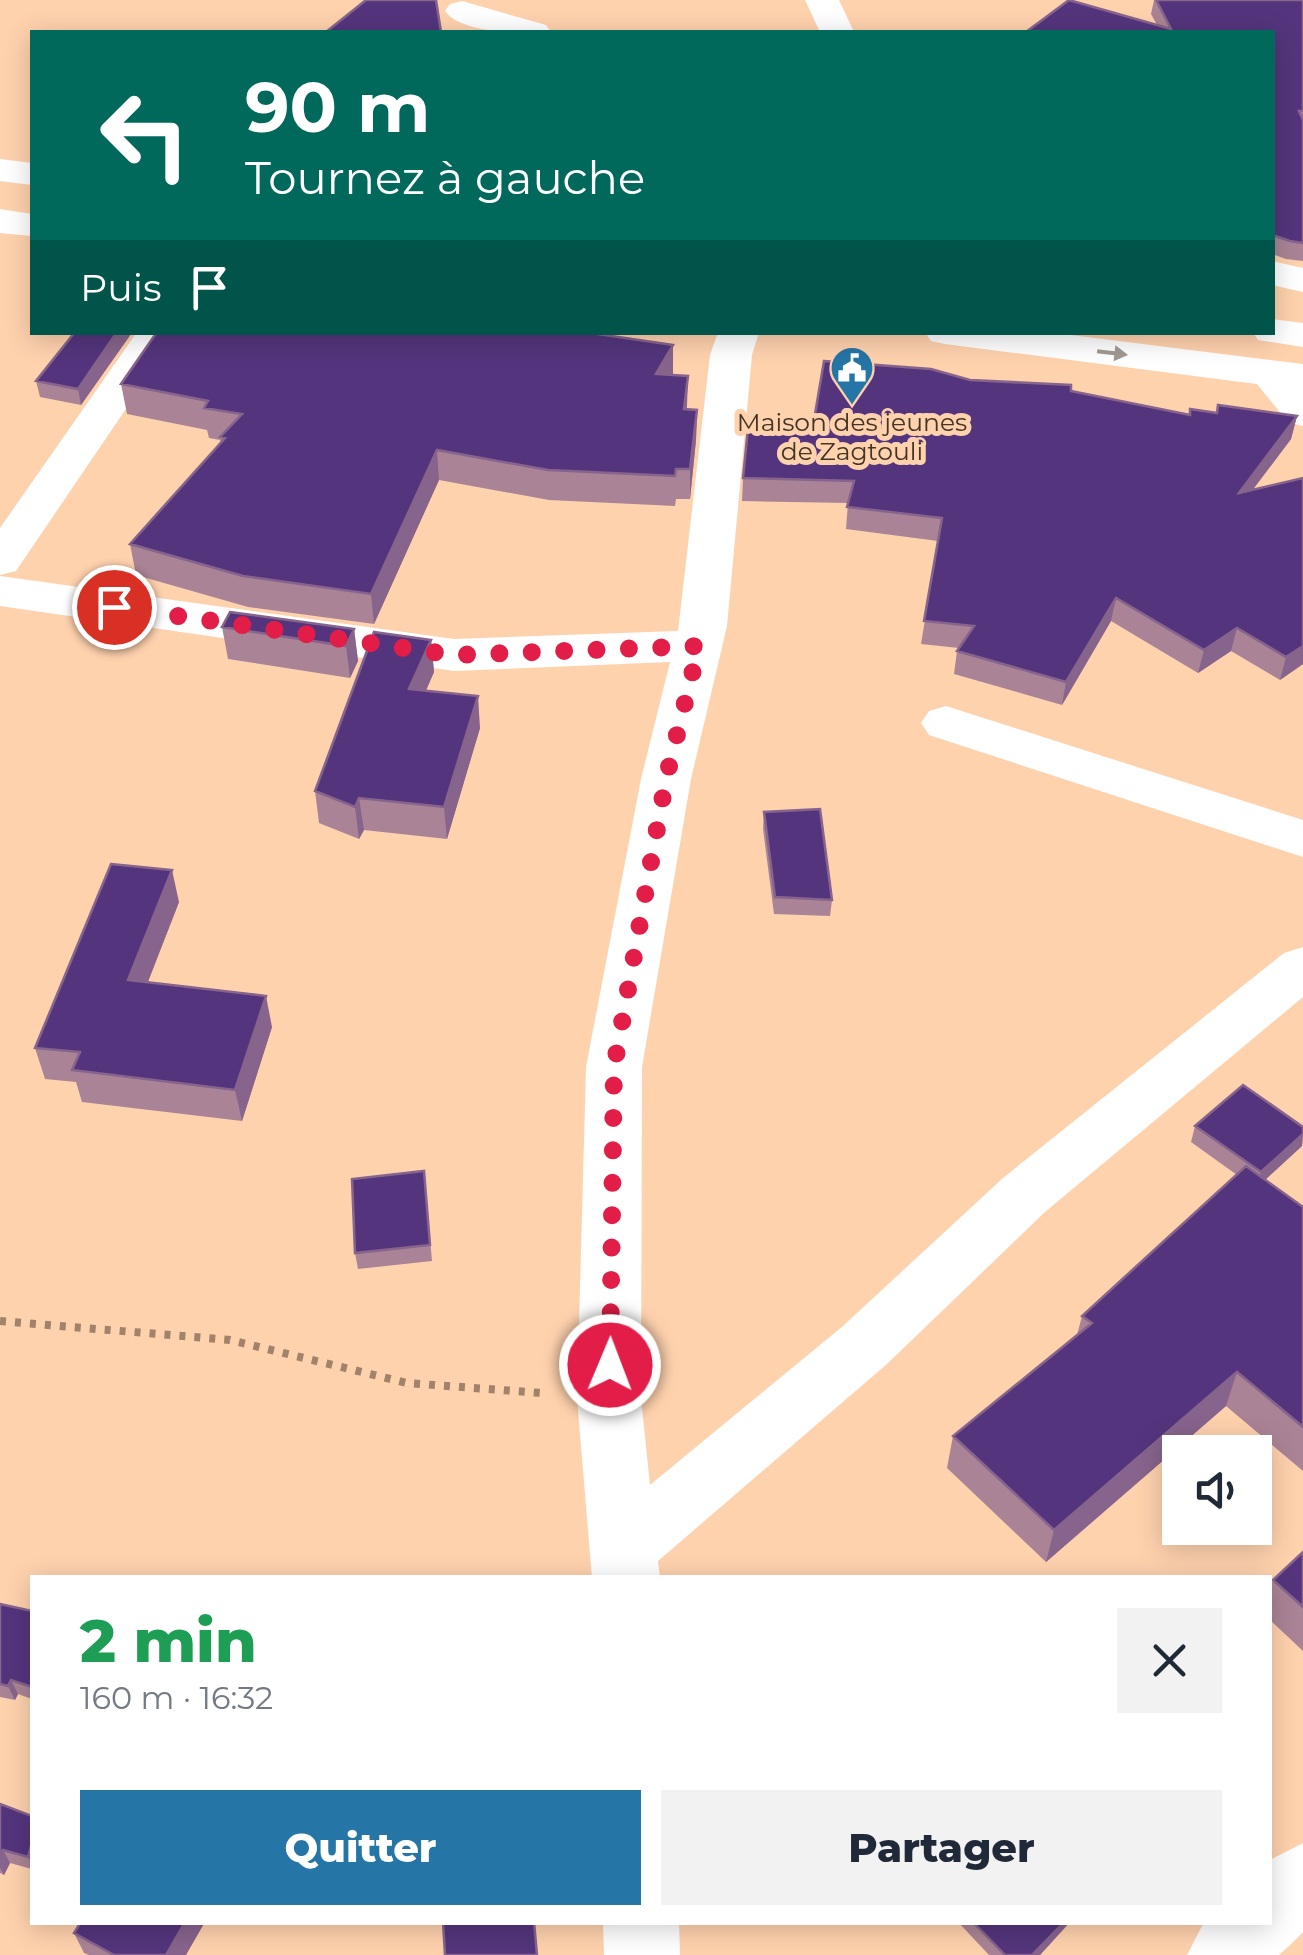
<!DOCTYPE html>
<html lang="fr">
<head>
<meta charset="utf-8">
<style>
	:root { --surface:#fff; --page:#f2f2f3; --text:#1f2937; --muted:#747a83; --accent:#2575a6 }
	body { margin:0; font-family:Montserrat,sans-serif; background:var(--page); color:var(--text); height:100vh; display:flex; flex-direction:column; font-size:38px; white-space:nowrap }
	* { box-sizing:border-box; margin:0 }
	p { font-size:32px; color:var(--muted) }
	.icon { flex:none; width:55px; height:55px; fill:none; stroke:currentColor; stroke-width:2; stroke-linecap:round; stroke-linejoin:round }
	.map { position:relative; flex:1; overflow:hidden }
	.drawer { position:absolute; left:30px; top:1575px; width:1242px; height:350px; display:flex; flex-direction:column; background:var(--surface); border-radius:0px; box-shadow:0 5px 25px #0003 }
	.drawer>* { flex:none }
	.banner { position:absolute; left:30px; top:30px; width:1245px; height:305px; border-radius:0px; box-shadow:0 5px 25px #0003; background:#00695c; color:#fff; overflow:hidden }
	.controls { position:absolute; left:1162px; top:1435px; display:grid; gap:20px }
	.controls a { display:grid; place-items:center; width:110px; height:110px; border-radius:0px; background:var(--surface); box-shadow:0 5px 25px #0003; font-size:50px }
	.pin { position:absolute; display:grid; place-items:center; width:85px; height:85px; color:#fff; margin:-42px; border:5px solid #fff; border-radius:50%; box-shadow:0 2px 10px #0007 }
	.me { position:absolute; width:110px; margin:-55px; rotate:1deg; stroke-linejoin:round; filter:drop-shadow(0 0 8px #0008) }
	.turn { display:flex; align-items:center; gap:35px; height:210px; padding:0 50px; font-size:45px }
	.turn .icon { width:130px; height:130px; stroke-width:2.5 }
	.turn b { display:block; font-size:70px; line-height:85px }
	.then { display:flex; align-items:center; height:95px; padding:0 50px; background:#0003; gap:20px; font-size:38px }
	.round { display:grid; place-items:center; flex:none; width:105px; height:105px; border-radius:0px; background:var(--page) }
	.overview { display:flex; align-items:center; justify-content:space-between; height:170px; padding:0 50px }
	h1 { font-size:60px; font-weight:800; line-height:75px; color:#1e9e55 }
	.cta { display:flex; gap:20px; margin-top:auto; padding:20px 50px }
	.cta a { flex:1; height:115px; border-radius:0px; background:var(--accent); color:#fff; font-size:40px; font-weight:800; line-height:115px; text-align:center }
	.cta a+a { background:var(--page); color:var(--text) }
	.map>svg:first-child { display:block }
	.lines { fill:none; stroke-linecap:round; stroke-linejoin:round }
	.path { stroke:#a28269; stroke-width:8; stroke-dasharray:6 9; stroke-linecap:butt }
	.minor { fill:#fff; fill-rule:evenodd }
	.trunk { fill:#fff; fill-rule:evenodd }
	.wall { fill:#aa8496 }
	.shaded-wall { fill:#87648c }
	.building { fill:#54357d; stroke:#87648c; stroke-width:2.5 }
	.oneway { fill:#a29992 }
	.route { stroke:#e11d48; stroke-width:18; stroke-dasharray:0 32.4 }
	.labels { text-anchor:middle; stroke-width:10; stroke-linejoin:round; paint-order:stroke }
	.far-poi-label { font-size:25px; fill:#453325; stroke:#ffd2ae }
</style>
</head>
<body>
<div class="map">
<svg width="1303" height="1955" viewBox="0 0 1303 1955">
	<rect width="100%" height="100%" fill="#ffd2ae"/>
	<g class="lines">
		<path class="path" d="M 0,1321 L 230,1340 L 407,1383 L 542,1393"/>
		<path class="minor" d="M 805,0 L 839,0 L 854,32 L 820,32 Z
			M 462,1 L 546,25 L 551,32 C 525,34 461,34 445,11 L 450,4 Z
			M 1272,261 L 1303,268 L 1303,292 L 1272,285 Z
			M 137,332 L 178,332 L 16,571 L 0,575 L 0,528 Z
			M 718,332 L 759,332 L 752,355 L 727,626 L 691,779 L 642,1067 L 641,1398 L 650,1485 L 843,1326 L 1003,1178 L 1284,953 L 1303,947 L 1303,997 L 1045,1212 L 887,1364 L 658,1561 L 660,1578 L 592,1578 L 577,1398 L 586,1067 L 641,779 L 670,662 L 454,671 L 0,606 L 0,576 L 454,639 L 678,631 L 710,355 Z
			M 1269,360 L 1284,364 L 1303,386 L 1303,426 L 1288,422 L 1248,373 L 1254,364 Z
			M 946,706 L 1303,820 L 1303,857 L 929,735 L 921,723 L 929,711 Z
			M 1303,1843 L 1303,1932 C 1295,1941 1288,1947 1279,1955 L 1187,1955 L 1204,1922 L 1270,1922 L 1270,1860 Z
			M 603,1922 L 679,1922 L 680,1955 L 604,1955 Z"/>
		<path class="trunk" d="M 0,159 L 32,163 L 32,185 L 0,181 Z
			M 0,209 L 32,214 L 32,236 L 0,233 Z
			M 1272,319 L 1303,323 L 1303,347 L 1258,340 L 1253,332 L 1272,332 Z
			M 925,332 L 1047,332 L 1303,364 L 1303,390 L 945,344 L 931,341 Z"/>
	</g>
	<path class="wall" d="M 1154,0 L 1303,0 L 1303,261 L 1286,259 L 1272,254 L 1272,32 L 1026,32 L 1157,25 L 1151,14 Z
		M 75,332 L 131,334 L 81,405 L 40,397 L 36,381 Z
		M 673,345 L 673,375 L 687,409 L 697,410 L 696,440 L 690,499 L 676,499 L 675,506 L 549,500 L 439,480 L 374,624 L 248,607 L 136,575 L 130,544 L 221,443 L 220,440 L 209,438 L 207,430 L 127,414 L 121,384 Z
		M 970,380 L 1071,391 L 1189,415 L 1216,413 L 1297,416 L 1291,439 L 1253,489 L 1303,478 L 1303,664 L 1280,680 L 1231,651 L 1198,673 L 1111,621 L 1062,705 L 954,674 L 957,651 L 959,648 L 921,644 L 938,541 L 846,529 L 848,503 L 742,501 L 743,478 L 814,420 Z
		M 222,627 L 354,629 L 358,661 L 350,678 L 228,659 Z
		M 431,640 L 434,672 L 426,691 L 480,728 L 447,839 L 364,830 L 359,839 L 319,823 L 315,791 Z
		M 764,812 L 832,900 L 830,916 L 774,914 L 763,829 Z
		M 179,902 L 148,982 L 272,1027 L 242,1121 L 82,1102 L 76,1082 L 45,1079 L 35,1048 Z
		M 1195,1126 L 1303,1127 L 1302,1146 L 1265,1180 L 1303,1207 L 1303,1471 L 1226,1406 L 1046,1562 L 947,1468 L 953,1436 L 1077,1335 L 1082,1316 L 1237,1175 L 1191,1142 Z
		M 424,1171 L 432,1261 L 358,1269 L 355,1253 Z
		M 1303,1552 L 1303,1651 L 1270,1620 L 1270,1587 L 1273,1580 Z
		M 0,1604 L 32,1611 L 32,1699 L 18,1694 L 15,1700 L 0,1697 Z
		M 0,1804 L 32,1816 L 32,1869 L 10,1863 L 4,1875 L 0,1873 Z
		M 958,1922 L 1070,1922 L 1040,1955 L 989,1955 Z
		M 74,1933 L 186,1955 L 89,1955 L 84,1953 Z"/>
	<path class="shaded-wall" d="M 117,332 L 131,334 L 81,405 L 78,389 Z
		M 673,345 L 673,374 L 656,404 L 656,374 Z
		M 688,376 L 687,406 L 683,439 L 684,409 Z
		M 697,410 L 696,440 L 690,499 L 690,469 Z
		M 1297,416 L 1291,439 L 1233,516 L 1239,493 Z
		M 437,450 L 439,480 L 374,624 L 371,594 Z
		M 1116,598 L 1111,621 L 1062,705 L 1066,682 Z
		M 1237,628 L 1231,651 L 1198,673 L 1204,650 Z
		M 354,629 L 358,661 L 350,678 L 346,646 Z
		M 431,640 L 434,672 L 412,721 L 409,689 Z
		M 1303,646 L 1303,664 L 1280,680 L 1286,657 Z
		M 478,696 L 480,728 L 447,839 L 444,807 Z
		M 359,798 L 364,830 L 359,839 L 355,807 Z
		M 172,870 L 179,902 L 136,1012 L 128,980 Z
		M 266,996 L 272,1027 L 242,1121 L 235,1090 Z
		M 1303,1134 L 1302,1146 L 1256,1188 L 1261,1172 Z
		M 1237,1372 L 1226,1406 L 1046,1562 L 1054,1530 Z
		M 11,1680 L 18,1694 L 15,1700 L 8,1686 Z
		M 32,1842 L 32,1865 L 28,1857 Z
		M 3,1850 L 10,1863 L 4,1875 L 0,1868 L 0,1855 Z
		M 185,1922 L 205,1922 L 186,1955 L 166,1955 Z
		M 1064,1922 L 1070,1922 L 1040,1955 L 1032,1955 Z"/>
	<path class="building" d="M 366,0 L 436,0 L 441,32 L 326,32 Z
		M 1069,0 L 1171,29 L 1156,0 L 1303,0 L 1303,111 L 1299,111 L 1303,120 L 1303,243 L 1290,241 L 1272,235 L 1272,32 L 1026,32 Z
		M 75,332 L 117,332 L 78,389 L 36,381 Z
		M 157,332 L 584,332 L 673,345 L 656,374 L 688,376 L 684,409 L 697,410 L 690,469 L 676,469 L 675,476 L 548,470 L 437,450 L 371,594 L 243,576 L 130,544 L 225,438 L 220,437 L 242,414 L 204,408 L 208,401 L 121,384 Z
		M 824,361 L 931,369 L 970,380 L 1071,385 L 1071,391 L 1190,415 L 1190,409 L 1217,413 L 1218,405 L 1297,416 L 1239,493 L 1303,478 L 1303,646 L 1286,657 L 1237,628 L 1204,650 L 1116,598 L 1066,682 L 957,651 L 974,626 L 924,621 L 942,518 L 847,507 L 854,481 L 743,478 L 749,418 L 814,420 Z
		M 230,612 L 354,629 L 346,646 L 222,627 Z
		M 374,632 L 431,640 L 409,689 L 478,696 L 444,807 L 359,798 L 355,807 L 315,791 Z
		M 820,809 L 832,900 L 775,897 L 764,812 Z
		M 111,864 L 172,870 L 128,980 L 266,996 L 235,1090 L 72,1070 L 80,1052 L 35,1048 Z
		M 1243,1085 L 1303,1127 L 1303,1134 L 1261,1172 L 1195,1126 Z
		M 1246,1166 L 1303,1207 L 1303,1427 L 1237,1372 L 1054,1530 L 953,1436 L 1092,1323 L 1082,1316 Z
		M 424,1171 L 430,1245 L 355,1253 L 352,1179 Z
		M 1303,1552 L 1303,1607 L 1273,1580 Z
		M 0,1604 L 32,1611 L 32,1687 L 11,1680 L 8,1686 L 0,1684 Z
		M 0,1804 L 32,1816 L 32,1842 L 28,1857 L 3,1850 L 0,1855 Z
		M 81,1922 L 185,1922 L 166,1955 L 114,1955 L 74,1933 Z
		M 443,1922 L 534,1922 L 537,1955 L 445,1955 Z
		M 973,1922 L 1064,1922 L 1032,1955 L 1005,1955 Z"/>
	<defs><path id="oneway-solid" d="M-6-.8H1V-3.2L6.5 0L1 3.2V.8H-6Z" transform="scale(2.5)"/></defs>
	<use class="oneway" href="#oneway-solid" transform="translate(1112 353) rotate(7)"/>
	<g class="lines">
		<path class="route" d="M 114,607 L 454,655 L 699,646 L 666,779 L 614,1067 L 610,1365"/>
	</g>
	<defs>
		<symbol id="civic-pin" viewBox="-11 -11 22 30"><path d="M0 17L-7.5 6A9.5 9.5 0 1 1 7.5 6Z" fill="#2575a6" stroke="#ffd2ae"/><path d="M-.6-6.5H3V-4.5H.6V-3L4-1V1h2V6H-6V1h2V-1L-.6-3ZM-1.2 2.5V6h2.4V2.5Z" fill="#fff"/></symbol>
	</defs>
	<g fill-rule="evenodd">
		<use href="#civic-pin" x="827" y="343" width="50" height="68"/>
	</g>
	<g class="labels">
		<g class="far-poi-label">
			<text x="852" y="431">Maison des jeunes<tspan x="852" dy="29">de Zagtouli</tspan></text>
		</g>
	</g>
</svg>
<div class="controls">
<a><svg class="icon" aria-label="sound" viewBox="0 0 24 24"><path d="M4 9h4l5-4v14l-5-4H4zM17 9q2 3 0 6"/></svg></a>
</div>
<div class="pin" style="left:114px;top:607px;background:#d93025"><svg class="icon" aria-label="arrive" viewBox="0 0 24 24"><path d="M6 21V4h12l-3 4 3 4H6"/></svg></div>
<svg class="me" style="left:610px;top:1365px" viewBox="-20 -20 40 40"><circle r="17" fill="#e11d48" stroke="#fff" stroke-width="3"/><path d="M0-11L8 9 0 5-8 9z" fill="#fff"/></svg>
<div class="banner">
<div class="turn"><svg class="icon" aria-label="left" viewBox="0 0 24 24"><path d="M17 20v-9H6M10 6l-5 5 5 5"/></svg><div><b>90 m</b>Tournez à gauche</div></div>
<div class="then">Puis<svg class="icon" aria-label="arrive" viewBox="0 0 24 24"><path d="M6 21V4h12l-3 4 3 4H6"/></svg></div>
</div>
<section class="drawer">
<div class="overview"><div><h1>2 min</h1><p>160 m · 16:32</p></div><a class="round"><svg class="icon" aria-label="close" viewBox="0 0 24 24"><path d="M6 6l12 12M18 6L6 18"/></svg></a></div>
<div class="cta"><a>Quitter</a><a>Partager</a></div>
</section>
</div>
</body>
</html>
